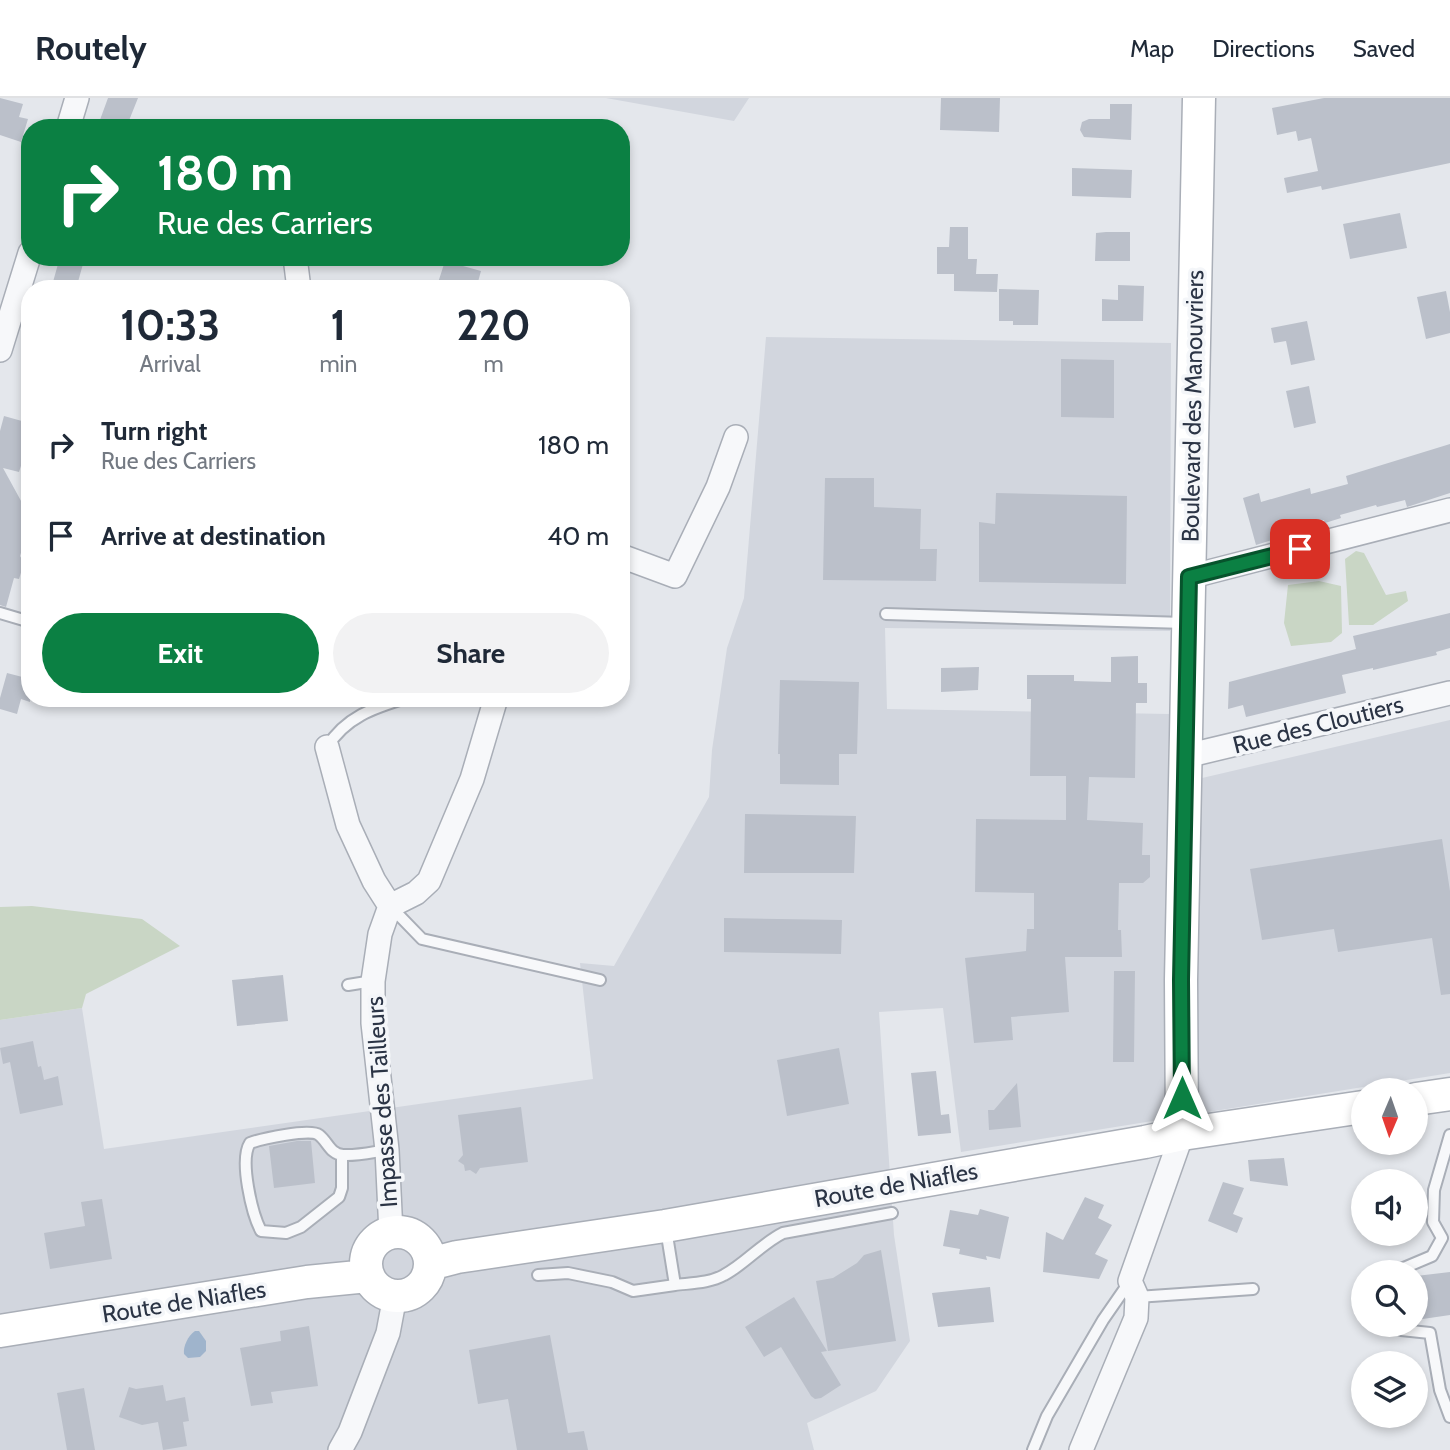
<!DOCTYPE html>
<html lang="en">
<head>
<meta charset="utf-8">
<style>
	:root { --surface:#fff; --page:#f2f2f3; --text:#1f2937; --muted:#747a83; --line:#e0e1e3; --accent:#0b8043 }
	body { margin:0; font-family:Cabin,sans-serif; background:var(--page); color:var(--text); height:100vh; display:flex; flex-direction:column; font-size:26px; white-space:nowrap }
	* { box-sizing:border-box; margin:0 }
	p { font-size:23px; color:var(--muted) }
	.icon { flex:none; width:38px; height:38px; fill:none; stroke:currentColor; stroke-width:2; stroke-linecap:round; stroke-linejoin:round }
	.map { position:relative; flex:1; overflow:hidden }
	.side { position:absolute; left:21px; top:182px; width:609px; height:427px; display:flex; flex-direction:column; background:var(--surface); border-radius:28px; box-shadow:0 4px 10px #0003 }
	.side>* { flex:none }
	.guide { position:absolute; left:21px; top:21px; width:609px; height:147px; border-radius:28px; box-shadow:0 4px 10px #0003; background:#0b8043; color:#fff; overflow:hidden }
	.needle { width:46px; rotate:182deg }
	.controls { position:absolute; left:1351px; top:980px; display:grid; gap:14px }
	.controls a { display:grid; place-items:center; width:77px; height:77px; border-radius:50%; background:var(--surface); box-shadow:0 4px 10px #0003; font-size:35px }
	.pin { position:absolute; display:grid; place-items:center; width:60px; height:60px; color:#fff; margin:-30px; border-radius:14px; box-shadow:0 4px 10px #0006 }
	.me { position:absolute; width:77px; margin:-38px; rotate:0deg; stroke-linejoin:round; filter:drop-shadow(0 0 5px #0008) }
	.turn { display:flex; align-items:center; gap:24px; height:147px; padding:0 21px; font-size:32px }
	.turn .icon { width:91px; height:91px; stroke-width:2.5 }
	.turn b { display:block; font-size:49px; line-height:60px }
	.eta { display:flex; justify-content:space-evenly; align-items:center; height:119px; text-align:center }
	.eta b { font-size:42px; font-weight:800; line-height:49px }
	.button { display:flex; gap:14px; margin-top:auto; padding:14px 21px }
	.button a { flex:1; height:80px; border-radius:42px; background:var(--accent); color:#fff; font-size:28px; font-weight:800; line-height:80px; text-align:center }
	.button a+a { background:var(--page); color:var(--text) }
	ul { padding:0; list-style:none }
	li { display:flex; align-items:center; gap:21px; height:91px; padding:0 21px }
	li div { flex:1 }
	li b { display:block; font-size:26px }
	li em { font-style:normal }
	header { display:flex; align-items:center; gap:42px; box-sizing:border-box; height:98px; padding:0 35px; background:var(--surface); border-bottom:2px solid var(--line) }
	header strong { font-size:33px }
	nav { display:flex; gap:38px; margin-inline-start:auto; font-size:24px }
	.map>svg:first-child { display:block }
	.built { fill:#d2d6de }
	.green { fill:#c9d6c5 }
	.water { fill:#9fb4cc }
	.building { fill:#bbc0ca }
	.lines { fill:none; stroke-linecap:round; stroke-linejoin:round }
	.lane-casing { stroke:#a9aeb7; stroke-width:14 }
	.street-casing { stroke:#a9aeb7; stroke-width:26 }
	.secondary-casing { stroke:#a9aeb7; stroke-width:35 }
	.lane { stroke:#f7f8fa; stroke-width:10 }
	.street { stroke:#f7f8fa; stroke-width:23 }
	.secondary { stroke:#fff; stroke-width:32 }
	.route-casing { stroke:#07532c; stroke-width:18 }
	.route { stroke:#0b8043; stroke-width:12 }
	.labels { text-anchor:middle; stroke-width:7; stroke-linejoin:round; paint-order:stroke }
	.street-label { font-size:24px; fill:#2b3445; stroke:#f4f6f9 }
</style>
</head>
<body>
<header>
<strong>Routely</strong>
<nav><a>Map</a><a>Directions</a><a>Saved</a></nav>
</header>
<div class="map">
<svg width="1450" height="1352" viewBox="0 0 1450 1352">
	<rect width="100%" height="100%" fill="#e4e7ec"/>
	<path class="built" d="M 606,0 L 749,0 L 734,23 Z
		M 766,239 L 1171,245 L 1170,533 L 885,530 L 887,611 L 1169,616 L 1168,688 L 1450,622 L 1450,975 L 961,1054 L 943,910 L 879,914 L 894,1137 L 910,1243 L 876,1293 L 807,1325 L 814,1352 L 0,1352 L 0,922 L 82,910 L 104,1051 L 593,981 L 580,865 L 614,868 L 709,699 L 712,652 L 727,550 L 744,500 Z"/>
	<path class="green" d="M 1356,453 L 1364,455 L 1386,497 L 1406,493 L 1408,503 L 1373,527 L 1349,527 L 1345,461 Z
		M 1319,483 L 1341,488 L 1342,535 L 1331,544 L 1291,548 L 1284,525 L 1288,487 Z
		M 32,808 L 142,821 L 180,848 L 86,896 L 82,910 L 0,922 L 0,809 Z"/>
	<path class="water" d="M 195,1233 L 199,1233 L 206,1243 L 206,1253 L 200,1259 L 188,1260 L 184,1256 C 183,1248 188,1238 195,1233 Z"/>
	<path class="building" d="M 0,0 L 23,6 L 19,19 L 28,21 L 21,44 L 0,37 Z
		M 108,0 L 138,0 L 126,30 L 97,30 Z
		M 941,0 L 1000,0 L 999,34 L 940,32 Z
		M 1324,0 L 1450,0 L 1450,65 L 1322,92 L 1321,88 L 1287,95 L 1284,80 L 1318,73 L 1311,40 L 1298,43 L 1296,33 L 1277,37 L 1272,10 Z
		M 1110,6 L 1132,6 L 1131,42 L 1084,39 L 1080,32 L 1082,24 L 1089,21 L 1110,21 Z
		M 1072,70 L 1132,72 L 1131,100 L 1072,98 Z
		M 1400,115 L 1407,150 L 1350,161 L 1343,126 Z
		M 950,129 L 968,129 L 968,161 L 977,161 L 976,176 L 998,176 L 997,194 L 954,193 L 954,176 L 937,176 L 937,149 L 949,149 Z
		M 1106,134 L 1130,134 L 1130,163 L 1095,163 L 1096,135 Z
		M 60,159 L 83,166 L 76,191 L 51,191 Z
		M 445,163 L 481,173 L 476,191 L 436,191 Z
		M 1118,187 L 1144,188 L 1143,223 L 1102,223 L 1102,201 L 1118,202 Z
		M 999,191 L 1039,192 L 1038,227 L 1013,227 L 1013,223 L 999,223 Z
		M 1446,193 L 1450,214 L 1450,235 L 1426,241 L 1417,199 Z
		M 1307,223 L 1315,262 L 1291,267 L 1286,243 L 1274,245 L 1271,230 Z
		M 1061,261 L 1114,262 L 1114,320 L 1061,319 Z
		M 1309,288 L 1316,325 L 1294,330 L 1286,293 Z
		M 4,318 L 29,325 L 23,348 L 27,349 L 19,374 L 3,370 L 26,412 L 30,413 L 30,426 L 20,458 L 24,465 L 19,481 L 14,480 L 6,509 L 0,507 L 0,333 Z
		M 1450,346 L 1450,395 L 1407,409 L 1405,402 L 1377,409 L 1376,407 L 1340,417 L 1341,420 L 1325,425 L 1324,422 L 1270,437 L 1272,442 L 1256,447 L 1243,400 L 1259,395 L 1261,404 L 1310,390 L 1311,396 L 1348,386 L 1346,378 Z
		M 825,380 L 874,380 L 874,409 L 921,411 L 920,451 L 937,451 L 936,483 L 823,482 Z
		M 996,395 L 1127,398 L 1126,486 L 979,484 L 979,424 L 995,426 Z
		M 1450,515 L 1450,550 L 1436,554 L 1437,557 L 1373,572 L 1373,570 L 1342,577 L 1346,595 L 1246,619 L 1243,607 L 1228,611 L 1229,584 L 1356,551 L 1353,538 Z
		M 1138,558 L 1138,585 L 1147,585 L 1147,605 L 1136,605 L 1135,680 L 1089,679 L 1087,722 L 1143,725 L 1142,757 L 1150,757 L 1150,779 L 1143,785 L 1119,785 L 1118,832 L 1121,832 L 1122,859 L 1065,859 L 1069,914 L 1011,919 L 1013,942 L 974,945 L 965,860 L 1026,853 L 1027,831 L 1034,831 L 1034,795 L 975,794 L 976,721 L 1066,722 L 1066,678 L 1030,678 L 1031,601 L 1027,601 L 1027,577 L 1074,577 L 1074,583 L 1111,584 L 1111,559 Z
		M 979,569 L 978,592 L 941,594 L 941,570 Z
		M 7,575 L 30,581 L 30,604 L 21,601 L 17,616 L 0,611 L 0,600 Z
		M 780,582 L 859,584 L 857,656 L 839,656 L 839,687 L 780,686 L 780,656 L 778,656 Z
		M 745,716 L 856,718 L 854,775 L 744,775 Z
		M 1442,741 L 1450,793 L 1450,896 L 1441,897 L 1432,840 L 1338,854 L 1334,831 L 1262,842 L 1250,771 Z
		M 724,820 L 842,822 L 841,856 L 724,854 Z
		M 1114,873 L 1135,873 L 1134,964 L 1113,964 Z
		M 283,877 L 288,923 L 237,928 L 232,882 Z
		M 33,943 L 38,969 L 41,968 L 44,982 L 58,978 L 63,1007 L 20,1016 L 10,964 L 3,966 L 0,950 Z
		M 839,950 L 849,1006 L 787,1018 L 777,962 Z
		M 936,973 L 941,1017 L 949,1016 L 951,1035 L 918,1038 L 911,975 Z
		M 1017,985 L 1021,1029 L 989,1032 L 988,1012 L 994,1012 Z
		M 521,1009 L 528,1064 L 480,1070 L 476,1076 L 470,1072 L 465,1073 L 464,1067 L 458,1063 L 463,1057 L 458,1017 Z
		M 297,1043 L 311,1043 L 315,1085 L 274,1090 L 269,1048 Z
		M 1284,1060 L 1288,1088 L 1250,1083 L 1248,1062 Z
		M 1223,1084 L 1244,1090 L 1233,1116 L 1243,1120 L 1237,1135 L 1208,1123 Z
		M 1085,1099 L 1104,1107 L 1098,1120 L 1112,1127 L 1095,1156 L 1108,1162 L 1099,1181 L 1043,1174 L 1046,1134 L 1063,1142 Z
		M 102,1101 L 112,1161 L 50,1171 L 44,1135 L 85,1128 L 81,1104 Z
		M 980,1111 L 1009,1119 L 1000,1161 L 986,1158 L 987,1162 L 959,1156 L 960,1151 L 943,1148 L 950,1112 L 978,1117 Z
		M 881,1152 L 896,1243 L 828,1253 L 816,1183 L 833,1180 L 857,1165 L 864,1157 Z
		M 1450,1174 L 1450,1217 L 1416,1222 L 1416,1178 Z
		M 990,1189 L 994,1224 L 938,1229 L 932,1195 Z
		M 794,1199 L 827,1253 L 821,1254 L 841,1287 L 821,1300 L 815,1301 L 811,1298 L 781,1249 L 764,1259 L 745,1229 Z
		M 309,1228 L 318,1288 L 271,1294 L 273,1305 L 251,1308 L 240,1250 L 281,1243 L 280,1233 Z
		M 550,1237 L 568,1335 L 584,1333 L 588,1352 L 517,1352 L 508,1301 L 478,1306 L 469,1252 Z
		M 163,1287 L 166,1303 L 185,1299 L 189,1323 L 183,1324 L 187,1348 L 163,1352 L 158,1324 L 142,1327 L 119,1319 L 129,1289 L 136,1291 Z
		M 84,1290 L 95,1352 L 67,1352 L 57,1295 Z"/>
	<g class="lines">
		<defs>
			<path id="lane" d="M 0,515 L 27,523
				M 886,516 L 1185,525
				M 327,649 C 346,619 373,610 406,600
				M 390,808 L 422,841 L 600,882
				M 348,887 L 373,883
				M 342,1057 L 342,1090 L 339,1099 L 301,1129 L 286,1135 L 261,1133 C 252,1116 239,1062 250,1045 C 261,1041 310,1030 319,1037 C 328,1044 330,1056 343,1057 C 357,1058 373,1054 387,1052
				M 1394,1174 L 1432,1158 L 1442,1140 L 1433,1124 L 1434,1092 L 1450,1037
				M 538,1177 L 568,1175 L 612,1184 L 633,1193 L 675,1187 L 666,1131
				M 675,1187 C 691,1185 710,1185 724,1177 C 745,1166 761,1146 783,1135 L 892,1115
				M 1137,1199 L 1253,1191
				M 1400,1227 L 1401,1232 L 1430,1235 L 1440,1292 L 1450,1319
				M 1033,1352 L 1047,1318 L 1103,1222 L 1130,1183"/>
			<path id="street" d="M 68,30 L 77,0
				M 295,159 L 299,191
				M 0,252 L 30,155
				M 621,458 L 675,478 L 718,389 L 736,339
				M 1189,479 L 1450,412
				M 327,649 L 348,727 L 374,783 L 390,808 L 380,836 L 373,883 L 373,925 L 387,1052 L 391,1135
				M 1186,658 L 1450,595
				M 390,808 L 416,795 L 429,783 L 472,681 L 496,600
				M 340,1352 L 350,1334 L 388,1235 L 395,1198
				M 1081,1352 L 1136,1220 L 1137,1199 L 1130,1183 L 1182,1036"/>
			<path id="secondary" d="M 1416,1001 L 1450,996
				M 1182,1036 L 1181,882 L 1199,0
				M366 1166a32 32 0 1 1 64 0a32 32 0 1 1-64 0Z
				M 430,1166 L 457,1159 L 665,1128 L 1145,1044 L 1182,1036 L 1363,1009
				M 0,1233 L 307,1184 L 368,1178"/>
		</defs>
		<use href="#lane" class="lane-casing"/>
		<use href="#street" class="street-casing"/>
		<use href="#secondary" class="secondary-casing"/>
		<use href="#lane" class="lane"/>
		<use href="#street" class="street"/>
		<use href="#secondary" class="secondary"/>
	</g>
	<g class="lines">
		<defs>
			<path id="route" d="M 1182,1000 L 1181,882 L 1189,479 L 1300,451"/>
		</defs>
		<use href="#route" class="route-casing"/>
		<use href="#route" class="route"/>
	</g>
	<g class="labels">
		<g class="street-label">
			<text transform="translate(1193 308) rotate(-89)" y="8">Boulevard des Manouvriers</text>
			<text transform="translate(1318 627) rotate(-14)" y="8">Rue des Cloutiers</text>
			<text transform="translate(382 1004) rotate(-94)" y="8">Impasse des Tailleurs</text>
			<text transform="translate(896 1087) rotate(-10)" y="8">Route de Niafles</text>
			<text transform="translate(184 1204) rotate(-9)" y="8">Route de Niafles</text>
		</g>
	</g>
</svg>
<div class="controls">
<a><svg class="needle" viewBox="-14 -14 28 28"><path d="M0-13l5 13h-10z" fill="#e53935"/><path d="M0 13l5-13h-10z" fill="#747a83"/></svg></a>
<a><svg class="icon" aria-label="sound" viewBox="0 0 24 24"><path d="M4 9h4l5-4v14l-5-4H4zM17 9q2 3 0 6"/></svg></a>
<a><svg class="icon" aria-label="search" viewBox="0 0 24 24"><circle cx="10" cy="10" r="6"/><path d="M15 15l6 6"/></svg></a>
<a><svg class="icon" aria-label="layers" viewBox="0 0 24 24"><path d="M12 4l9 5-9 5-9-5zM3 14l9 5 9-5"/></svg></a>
</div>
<div class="pin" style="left:1300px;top:451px;background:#d93025"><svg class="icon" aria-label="arrive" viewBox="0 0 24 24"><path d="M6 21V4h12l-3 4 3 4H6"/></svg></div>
<svg class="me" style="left:1182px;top:1000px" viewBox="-20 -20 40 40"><path d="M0-17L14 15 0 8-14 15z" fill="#0b8043" stroke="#fff" stroke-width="4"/></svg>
<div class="guide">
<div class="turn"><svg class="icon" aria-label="right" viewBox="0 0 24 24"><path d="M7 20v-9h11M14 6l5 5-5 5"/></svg><div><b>180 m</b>Rue des Carriers</div></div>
</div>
<section class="side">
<div class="eta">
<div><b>10:33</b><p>Arrival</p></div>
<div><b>1</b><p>min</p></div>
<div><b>220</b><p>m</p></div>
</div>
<ul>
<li><svg class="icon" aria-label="right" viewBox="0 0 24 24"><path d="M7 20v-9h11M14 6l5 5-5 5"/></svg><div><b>Turn right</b><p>Rue des Carriers</p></div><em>180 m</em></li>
<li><svg class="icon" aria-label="arrive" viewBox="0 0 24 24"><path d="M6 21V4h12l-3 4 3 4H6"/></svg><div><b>Arrive at destination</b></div><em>40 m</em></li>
</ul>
<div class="button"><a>Exit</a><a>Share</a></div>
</section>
</div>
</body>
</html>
